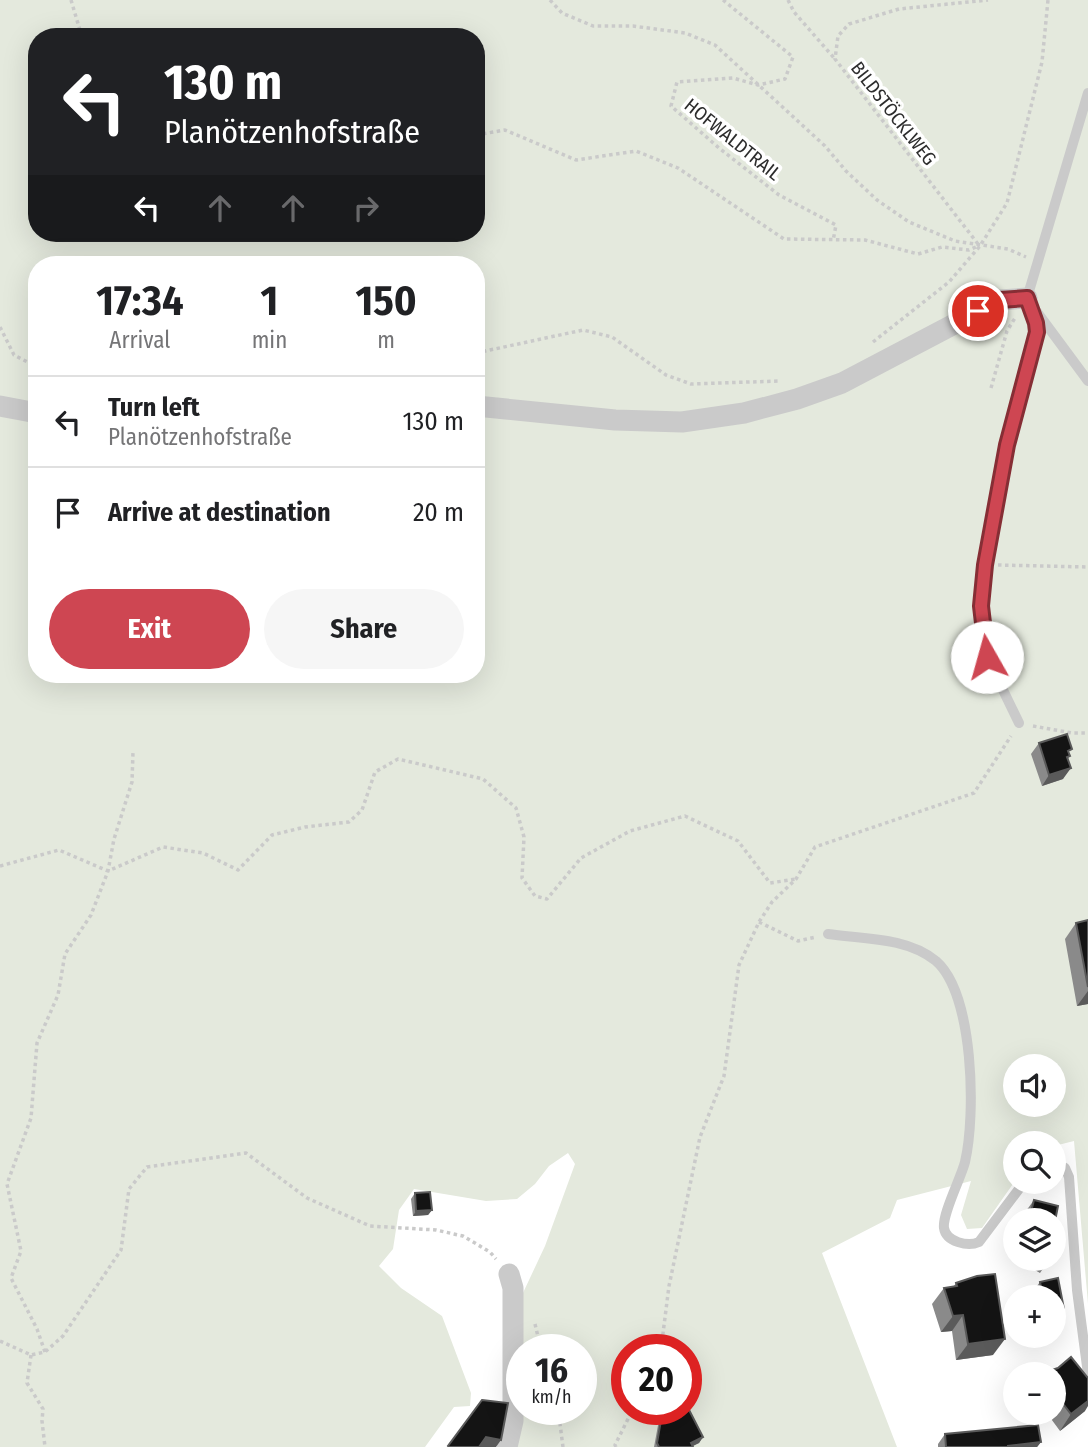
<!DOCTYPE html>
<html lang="en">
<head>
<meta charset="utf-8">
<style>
	:root { --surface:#fff; --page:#f6f6f6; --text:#202124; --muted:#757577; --line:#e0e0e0; --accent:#ce4652 }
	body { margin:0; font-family:"Fira Sans Condensed",sans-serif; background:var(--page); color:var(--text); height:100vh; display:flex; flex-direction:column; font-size:26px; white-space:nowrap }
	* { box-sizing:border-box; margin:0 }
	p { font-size:23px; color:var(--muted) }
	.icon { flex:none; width:38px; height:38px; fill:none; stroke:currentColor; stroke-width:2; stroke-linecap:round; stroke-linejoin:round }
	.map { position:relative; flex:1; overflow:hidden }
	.side { position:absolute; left:28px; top:256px; width:457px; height:427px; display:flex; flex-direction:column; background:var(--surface); border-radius:28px; box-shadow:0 7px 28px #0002 }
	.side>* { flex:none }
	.guide { position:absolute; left:28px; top:28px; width:457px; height:214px; border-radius:28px; box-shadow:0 7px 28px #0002; background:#202124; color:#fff; overflow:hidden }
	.controls { position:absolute; left:1003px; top:1054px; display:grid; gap:14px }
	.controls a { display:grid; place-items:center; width:63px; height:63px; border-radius:50%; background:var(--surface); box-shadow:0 7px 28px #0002; font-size:35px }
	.speed { position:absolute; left:506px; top:1334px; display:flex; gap:14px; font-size:35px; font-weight:700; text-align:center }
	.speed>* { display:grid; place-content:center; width:91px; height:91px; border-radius:50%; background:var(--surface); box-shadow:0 7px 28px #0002; line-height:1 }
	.speed small { font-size:18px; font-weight:400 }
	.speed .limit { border:10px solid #d22; background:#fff; color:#111 }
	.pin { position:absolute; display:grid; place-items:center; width:60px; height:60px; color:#fff; margin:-30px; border:4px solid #fff; border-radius:50%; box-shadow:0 2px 7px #0007 }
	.me { position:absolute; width:77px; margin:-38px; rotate:353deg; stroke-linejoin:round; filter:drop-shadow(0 0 5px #0008) }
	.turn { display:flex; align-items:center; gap:24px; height:147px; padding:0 21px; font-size:32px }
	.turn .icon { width:91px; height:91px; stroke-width:2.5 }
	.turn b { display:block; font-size:49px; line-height:60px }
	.lanes { display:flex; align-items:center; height:66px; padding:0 21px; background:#0003; justify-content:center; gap:35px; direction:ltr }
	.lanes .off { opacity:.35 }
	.eta { display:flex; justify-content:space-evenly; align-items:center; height:119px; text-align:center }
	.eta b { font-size:42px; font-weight:700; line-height:49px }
	.primary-button { display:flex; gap:14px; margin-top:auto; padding:14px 21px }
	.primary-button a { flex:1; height:80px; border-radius:42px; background:var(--accent); color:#fff; font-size:28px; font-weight:700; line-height:80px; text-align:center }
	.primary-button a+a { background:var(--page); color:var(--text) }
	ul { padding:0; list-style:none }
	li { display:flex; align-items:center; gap:21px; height:91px; padding:0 21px; border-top:2px solid var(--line) }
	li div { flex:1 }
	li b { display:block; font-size:26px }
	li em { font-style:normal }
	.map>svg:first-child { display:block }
	.green { fill:#e4e9dd; fill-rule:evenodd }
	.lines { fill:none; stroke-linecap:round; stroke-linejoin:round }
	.path { stroke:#cacaca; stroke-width:3.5; stroke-dasharray:3.5 3.5; stroke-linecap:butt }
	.lane { stroke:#cacaca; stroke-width:10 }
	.street { stroke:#cacaca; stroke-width:21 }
	.wall { fill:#8a8a8a }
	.shaded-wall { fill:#5a5a5a }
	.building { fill:#141414; stroke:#5a5a5a; stroke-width:2 }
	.route-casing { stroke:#862e35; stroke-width:18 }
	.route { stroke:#ce4652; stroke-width:12 }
	.labels { text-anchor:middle; stroke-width:7; stroke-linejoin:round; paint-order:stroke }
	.street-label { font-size:19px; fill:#2d2d2d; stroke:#fff }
</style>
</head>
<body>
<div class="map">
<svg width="1088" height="1447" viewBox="0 0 1088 1447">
	<rect width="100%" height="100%" fill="#fff"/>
	<path class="green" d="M 0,0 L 1088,0 L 1088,1304 L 1074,1141 L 1054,1146 L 1054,1143 L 1015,1143 L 1015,1181 L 982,1228 L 967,1229 L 961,1215 L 971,1181 L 897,1200 L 890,1218 L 822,1253 L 897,1447 L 514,1447 L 522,1409 L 581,1409 L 581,1349 L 522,1349 L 522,1295 L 545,1246 L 575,1164 L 568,1153 L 549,1166 L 535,1184 L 517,1199 L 486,1201 L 414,1189 L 399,1210 L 393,1249 L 379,1266 L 401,1288 L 442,1316 L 471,1393 L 470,1406 L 454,1407 L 425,1447 L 0,1447 ZM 37,37 L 476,37 L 476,233 L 37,233 ZM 37,264 L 476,264 L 476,674 L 37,674 ZM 1015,1066 L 1054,1066 L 1054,1104 L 1015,1104 ZM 626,1349 L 686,1349 L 686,1409 L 626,1409 Z"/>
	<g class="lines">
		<path class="path" d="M 71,0 L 82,37
			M 550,0 L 562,13 L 593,26 L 633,26 L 685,33 L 715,45 L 825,146 L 846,171 L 877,200 L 909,222 L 955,241 L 1008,249 L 1026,257
			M 723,0 L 793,57 L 785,79 L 758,85 L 733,78 L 677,82 L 671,106 L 719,148 L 779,195 L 836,225 L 833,241
			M 788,0 L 794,12 L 835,59
			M 476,135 L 505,130 L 576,160 L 636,151 L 678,168 L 784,239 L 865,240 L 918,254 L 942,247 L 969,250 L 978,246
			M 978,244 L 835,59 L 838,36 L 849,24 L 899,9 L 988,0
			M 0,327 L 14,355 L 37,367
			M 873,342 L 949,282 L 980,246 L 1007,203 L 1042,62 L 1048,0
			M 476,353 L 583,330 L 612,337 L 666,375 L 691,384 L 779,381
			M 991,388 L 1007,331 L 1015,318
			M 998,565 L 1088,567
			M 1033,726 L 1072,733 L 1088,733
			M 0,866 L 59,850 L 108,871 L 163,847 L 203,853 L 238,870 L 272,835 L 305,827 L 349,822 L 362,810 L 375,772 L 398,759 L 483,779 L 516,808 L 524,837 L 522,878 L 535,896 L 547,899 L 581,858 L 630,831 L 685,816 L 738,841 L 770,883 L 796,879
			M 759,922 L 798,941 L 816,937
			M 535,1324 L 541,1349
			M 0,1341 L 31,1355 L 45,1352 L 63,1336 L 121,1250 L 129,1189 L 147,1167 L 246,1153 L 307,1198 L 370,1226 L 436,1230 L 463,1236 L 490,1252 L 496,1259
			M 661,1349 L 669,1286 L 700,1137 L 724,1076 L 739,965 L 759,922 L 772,902 L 796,879 L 815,847 L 974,793 L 1011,736
			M 45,1352 L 37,1329 L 11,1278 L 21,1251 L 7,1184 L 31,1118 L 37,1043 L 58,995 L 65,954 L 91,915 L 108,871 L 114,839 L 132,782 L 133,752
			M 31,1355 L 27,1383 L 43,1409 L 42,1421 L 45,1447
			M 558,1409 L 563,1447
			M 616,1447 L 615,1445 L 633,1409"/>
		<path class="lane" d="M 1037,312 L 1088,381
			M 1019,723 L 987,657 L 980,606 L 985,565 L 1008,445 L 1037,332 L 1036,322 L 1027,298 L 1088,93
			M 828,934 C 863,939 907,937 936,961 C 974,994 976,1115 965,1162 C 961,1178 942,1214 944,1228 C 946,1242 968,1247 979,1242 L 1025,1181
			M 1054,1161 L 1065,1168 L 1069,1177 L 1077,1290 L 1088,1374"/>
		<path class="street" d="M 0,406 L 37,413
			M 476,406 L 615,420 L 682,422 L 744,413 L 797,399 L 842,383 L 1000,300 L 1027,298
			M 507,1447 L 513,1421 L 513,1288 L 509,1274"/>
	</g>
	<path class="wall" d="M 1039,743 L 1069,754 L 1070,756 L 1068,759 L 1063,779 L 1042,786 L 1031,754 Z
		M 1088,920 L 1088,1004 L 1077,1006 L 1065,939 L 1076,923 Z
		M 415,1193 L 432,1210 L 428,1215 L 413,1216 L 411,1199 Z
		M 1034,1200 L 1054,1220 L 1024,1220 L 1026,1211 Z
		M 1017,1258 L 1050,1258 L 1040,1273 L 1028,1266 L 1025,1260 Z
		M 1058,1278 L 1064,1309 L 1063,1323 L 1057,1331 L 1054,1331 L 1054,1297 L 1035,1297 L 1034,1290 L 1040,1282 Z
		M 956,1283 L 993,1355 L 956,1360 L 952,1331 L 941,1332 L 932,1304 L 944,1288 L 954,1286 Z
		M 1054,1374 L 1085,1411 L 1060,1431 L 1046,1412 L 1054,1412 Z
		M 661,1409 L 686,1409 L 703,1437 L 699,1443 L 692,1446 L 693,1447 L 654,1447 Z
		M 945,1434 L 1041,1442 L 1037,1447 L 938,1447 L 938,1444 Z"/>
	<path class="shaded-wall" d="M 1071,768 L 1063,779 L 1042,786 L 1049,775 Z
		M 1088,991 L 1088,1004 L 1077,1006 Z
		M 432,1210 L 428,1215 L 413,1216 L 416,1211 Z
		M 963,1315 L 952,1331 L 941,1332 L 953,1316 Z
		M 1054,1322 L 1063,1323 L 1057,1331 L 1054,1331 Z
		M 1005,1339 L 993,1355 L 956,1360 L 968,1344 Z
		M 1088,1401 L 1088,1406 L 1085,1411 L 1060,1431 L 1071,1414 Z
		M 486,1437 L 501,1440 L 496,1447 L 479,1447 Z
		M 703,1437 L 699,1443 L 691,1447 L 691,1443 Z
		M 1041,1442 L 1037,1447 L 1007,1447 L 1008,1446 Z"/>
	<path class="building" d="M 1067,734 L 1072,749 L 1068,751 L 1070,756 L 1067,757 L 1071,768 L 1049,775 L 1039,743 Z
		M 1088,920 L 1088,987 L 1076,923 Z
		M 430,1192 L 432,1210 L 416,1211 L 415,1193 Z
		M 1034,1200 L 1058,1206 L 1054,1226 L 1054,1220 L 1029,1220 Z
		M 1041,1258 L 1050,1258 L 1048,1262 Z
		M 995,1274 L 1005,1339 L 968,1344 L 963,1315 L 953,1316 L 944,1288 L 957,1286 L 956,1283 L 977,1276 Z
		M 1058,1278 L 1064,1309 L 1063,1323 L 1054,1322 L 1054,1297 L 1043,1297 L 1040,1282 Z
		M 1071,1357 L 1088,1378 L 1088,1401 L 1071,1414 L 1054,1392 L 1054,1374 L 1040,1374 L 1058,1368 Z
		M 482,1400 L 508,1403 L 501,1440 L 486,1437 L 479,1447 L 449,1447 L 448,1446 Z
		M 686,1404 L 703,1437 L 691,1443 L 693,1447 L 659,1447 L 657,1443 L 663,1409 L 686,1409 Z
		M 1038,1425 L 1041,1442 L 1008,1446 L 1008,1447 L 946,1447 L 945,1434 Z"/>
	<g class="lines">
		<defs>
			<path id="route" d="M 978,311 L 1000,300 L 1027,298 L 1036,323 L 1037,332 L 1007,445 L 985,565 L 981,606 L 987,657"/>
		</defs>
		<use href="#route" class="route-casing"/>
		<use href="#route" class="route"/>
	</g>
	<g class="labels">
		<g class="street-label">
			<text transform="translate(894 113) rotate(52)" y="7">BILDSTÖCKLWEG</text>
			<text transform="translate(733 139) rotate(39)" y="7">HOFWALDTRAIL</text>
		</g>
	</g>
</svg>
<div class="controls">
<a><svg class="icon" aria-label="sound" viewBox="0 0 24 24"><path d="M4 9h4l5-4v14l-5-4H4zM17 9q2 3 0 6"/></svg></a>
<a><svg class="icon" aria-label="search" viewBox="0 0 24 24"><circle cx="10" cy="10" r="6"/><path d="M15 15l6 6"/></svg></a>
<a><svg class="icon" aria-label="layers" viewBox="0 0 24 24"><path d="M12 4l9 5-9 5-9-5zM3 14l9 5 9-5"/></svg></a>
<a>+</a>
<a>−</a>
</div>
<div class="speed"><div>16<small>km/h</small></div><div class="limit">20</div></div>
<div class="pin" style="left:978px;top:311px;background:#d93025"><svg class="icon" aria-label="arrive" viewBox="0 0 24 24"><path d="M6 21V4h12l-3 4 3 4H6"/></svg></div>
<svg class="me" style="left:987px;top:657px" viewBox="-20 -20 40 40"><circle r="19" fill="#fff"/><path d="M0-13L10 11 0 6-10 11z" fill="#ce4652"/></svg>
<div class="guide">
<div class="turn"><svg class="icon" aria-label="left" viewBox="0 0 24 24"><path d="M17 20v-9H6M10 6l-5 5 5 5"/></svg><div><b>130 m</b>Planötzenhofstraße</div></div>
<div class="lanes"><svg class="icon" aria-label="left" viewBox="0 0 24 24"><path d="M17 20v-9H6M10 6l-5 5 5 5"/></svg><svg class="icon off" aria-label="ahead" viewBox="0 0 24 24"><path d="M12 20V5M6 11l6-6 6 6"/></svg><svg class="icon off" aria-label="ahead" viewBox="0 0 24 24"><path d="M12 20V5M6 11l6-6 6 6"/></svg><svg class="icon off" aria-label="right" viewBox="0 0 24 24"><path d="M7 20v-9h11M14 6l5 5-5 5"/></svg></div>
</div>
<section class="side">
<div class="eta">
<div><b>17:34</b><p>Arrival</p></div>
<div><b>1</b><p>min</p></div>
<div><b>150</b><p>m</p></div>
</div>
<ul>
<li><svg class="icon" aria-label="left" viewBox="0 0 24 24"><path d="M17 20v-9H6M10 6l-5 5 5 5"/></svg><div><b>Turn left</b><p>Planötzenhofstraße</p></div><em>130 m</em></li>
<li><svg class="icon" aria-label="arrive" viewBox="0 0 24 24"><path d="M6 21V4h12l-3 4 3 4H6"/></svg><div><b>Arrive at destination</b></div><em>20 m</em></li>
</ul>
<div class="primary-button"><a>Exit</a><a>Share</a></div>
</section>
</div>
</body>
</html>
